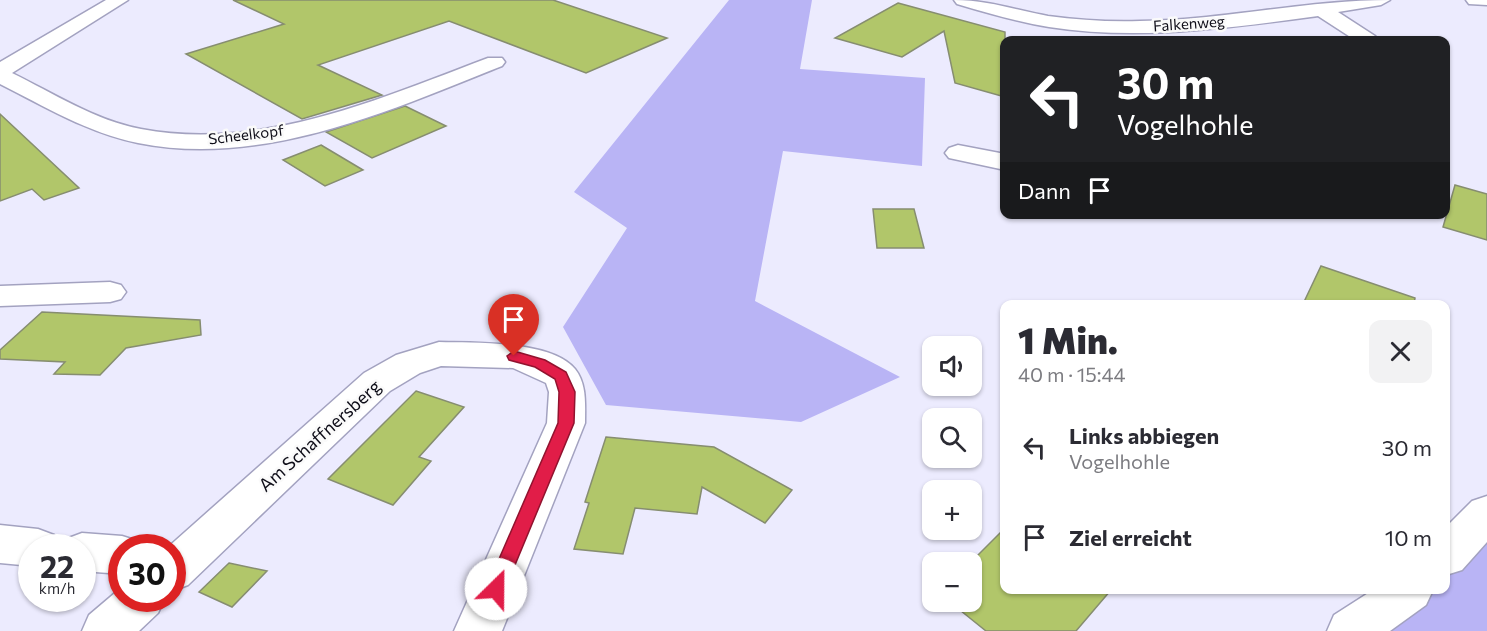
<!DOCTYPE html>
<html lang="de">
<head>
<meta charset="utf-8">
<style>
	:root { --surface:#fff; --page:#f2f2f3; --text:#2b2b33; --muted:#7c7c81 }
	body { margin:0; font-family:Commissioner,sans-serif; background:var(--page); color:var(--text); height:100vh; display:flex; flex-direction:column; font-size:22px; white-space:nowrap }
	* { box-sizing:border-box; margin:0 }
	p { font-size:20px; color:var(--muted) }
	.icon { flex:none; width:33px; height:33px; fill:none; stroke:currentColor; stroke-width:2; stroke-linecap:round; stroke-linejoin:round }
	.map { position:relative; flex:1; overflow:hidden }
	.details { position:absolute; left:1000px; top:300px; width:450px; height:294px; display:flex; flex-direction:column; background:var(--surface); border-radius:12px; box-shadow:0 2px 4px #0004 }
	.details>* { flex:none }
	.hud { position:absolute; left:1000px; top:36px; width:450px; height:183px; border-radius:12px; box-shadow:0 2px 4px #0004; background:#202124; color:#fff; overflow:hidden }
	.tools { position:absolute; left:922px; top:336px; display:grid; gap:12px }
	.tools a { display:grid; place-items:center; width:60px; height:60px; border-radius:12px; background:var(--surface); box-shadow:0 2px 4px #0004; font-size:30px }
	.speed { position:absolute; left:18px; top:534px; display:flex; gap:12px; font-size:30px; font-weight:700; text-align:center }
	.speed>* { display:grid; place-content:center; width:78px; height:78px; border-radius:50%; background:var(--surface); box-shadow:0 2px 4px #0004; line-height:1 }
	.speed small { font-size:15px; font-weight:400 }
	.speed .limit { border:9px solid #d22; background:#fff; color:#111 }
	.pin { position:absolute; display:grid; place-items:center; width:51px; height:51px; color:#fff; margin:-62px -26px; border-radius:50% 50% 50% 0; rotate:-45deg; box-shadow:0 0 6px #0007 }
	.pin .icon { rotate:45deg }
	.me { position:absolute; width:66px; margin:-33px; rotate:23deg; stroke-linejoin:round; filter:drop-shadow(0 0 4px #0008) }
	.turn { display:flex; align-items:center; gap:21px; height:126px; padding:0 18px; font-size:27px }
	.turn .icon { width:78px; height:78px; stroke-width:2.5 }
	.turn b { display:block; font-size:42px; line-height:51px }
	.then { display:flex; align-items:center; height:57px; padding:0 18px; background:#0003; gap:12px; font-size:22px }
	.round { display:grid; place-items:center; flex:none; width:63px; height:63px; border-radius:12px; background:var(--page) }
	.summary { display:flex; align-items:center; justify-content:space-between; height:102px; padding:0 18px }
	h1 { font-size:36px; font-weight:800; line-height:45px }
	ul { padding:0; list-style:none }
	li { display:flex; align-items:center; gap:18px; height:90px; padding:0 18px }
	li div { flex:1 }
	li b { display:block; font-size:22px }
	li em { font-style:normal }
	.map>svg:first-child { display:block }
	.green { fill:#b9b4f5 }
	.building { fill:#b1c66a; stroke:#868d70; stroke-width:1.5 }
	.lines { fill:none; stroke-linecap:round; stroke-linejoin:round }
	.minor-casing { stroke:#a3a2c0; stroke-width:3 }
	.minor { fill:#fff; fill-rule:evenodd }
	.route { fill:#e11d48; stroke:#92132f; stroke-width:1.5 }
	.labels { text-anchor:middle; stroke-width:5; stroke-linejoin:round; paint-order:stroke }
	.far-street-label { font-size:15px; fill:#0d0c17; stroke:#fafafa }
	.street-label { font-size:18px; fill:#0d0c17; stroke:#fafafa }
</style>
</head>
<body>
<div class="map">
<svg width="1487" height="631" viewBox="0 0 1487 631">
	<rect width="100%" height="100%" fill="#ecebfe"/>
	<path class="green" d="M 729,0 L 812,0 L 800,69 L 925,78 L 922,166 L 783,151 L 755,301 L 900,377 L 801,422 L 606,405 L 563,327 L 627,228 L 574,192 Z
		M 1487,513 L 1487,631 L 1351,631 L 1410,590 L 1446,590 L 1446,556 Z"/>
	<path class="building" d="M 233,0 L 553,0 L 667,38 L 586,73 L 449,21 L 318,65 L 382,95 L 302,119 L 186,54 L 284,24 Z
		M 898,3 L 1005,32 L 1005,97 L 955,83 L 944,31 L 902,57 L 835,38 Z
		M 405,106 L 446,126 L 372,158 L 326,132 Z
		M 0,114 L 79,188 L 44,200 L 32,189 L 0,201 Z
		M 321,145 L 363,170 L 325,186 L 283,160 Z
		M 1455,185 L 1487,194 L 1487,240 L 1443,227 Z
		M 873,209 L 914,209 L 924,248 L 877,248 Z
		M 1321,266 L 1415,298 L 1414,304 L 1303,304 Z
		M 42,312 L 200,320 L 201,335 L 126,348 L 100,375 L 54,374 L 65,362 L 0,359 L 0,350 Z
		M 416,391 L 464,407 L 419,457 L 431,461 L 393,505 L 328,479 Z
		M 606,437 L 714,447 L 792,490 L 765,523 L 702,487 L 697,514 L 635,508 L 623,554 L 574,549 L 589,503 L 585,502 Z
		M 1005,528 L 1005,590 L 1111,590 L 1076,631 L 986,631 L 950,602 L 972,602 L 971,562 Z
		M 229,563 L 267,571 L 232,607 L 199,592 Z"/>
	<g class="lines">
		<defs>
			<path id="minor" d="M 106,0 L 128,0 L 12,73 C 53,93 96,121 141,129 C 260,152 379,99 488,58 L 502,58 L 505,62 L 502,66 C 389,111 262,168 138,143 C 88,133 44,106 0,84 L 0,62 Z
				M 954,0 C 988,0 1015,10 1048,16 C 1078,20 1109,22 1140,21 C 1224,20 1306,0 1390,0 L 1381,5 L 1338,12 L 1375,36 L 1378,40 L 1355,40 L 1318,16 C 1229,28 1138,41 1049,27 C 1018,22 987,13 957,4 Z
				M 1466,0 L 1487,0 L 1487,5 L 1469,4 Z
				M 958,145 L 1005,154 L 1005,170 L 949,158 L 945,153 L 949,148 Z
				M 110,282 L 121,285 L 126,292 L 121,299 L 110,302 L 0,306 L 0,286 Z
				M 439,342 C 473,343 551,340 575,369 C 587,384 585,404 585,423 L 502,631 L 454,631 L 547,423 L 549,392 L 546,383 L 513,368 L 441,366 L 420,373 L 390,391 L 188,585 L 172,591 L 172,548 L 167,548 L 364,373 L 396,355 Z
				M 1487,496 L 1487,542 L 1462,570 L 1446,575 L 1446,527 L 1472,501 Z
				M 0,525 L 38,529 L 54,535 L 60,548 L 32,548 L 32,566 L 0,563 Z
				M 82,533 L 122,536 L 138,541 L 141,548 L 122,548 L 122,574 L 82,571 L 82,548 L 62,548 L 66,539 Z
				M 122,587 L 122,598 L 165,598 L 158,613 L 139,631 L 82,631 L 89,615 Z
				M 1373,590 L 1433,590 L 1426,605 L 1390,631 L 1327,631 L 1334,615 Z"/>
		</defs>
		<use href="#minor" class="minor-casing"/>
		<use href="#minor" class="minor"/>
	</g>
	<path class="route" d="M 514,351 L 545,360 L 566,372 L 575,392 L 574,423 L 505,589 L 503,595 L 496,598 L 489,595 L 486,589 L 558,423 L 559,392 L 555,379 L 535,367 L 509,360 L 507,356 Z"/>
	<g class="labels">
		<g class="far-street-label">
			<text transform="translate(1189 24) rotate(-4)" y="5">Falkenweg</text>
			<text transform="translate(246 135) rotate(-7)" y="5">Scheelkopf</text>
		</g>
		<g class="street-label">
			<text transform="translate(320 436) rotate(-42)" y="6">Am Schaffnersberg</text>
		</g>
	</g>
</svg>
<div class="tools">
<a><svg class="icon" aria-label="sound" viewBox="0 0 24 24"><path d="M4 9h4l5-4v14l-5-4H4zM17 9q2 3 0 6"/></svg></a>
<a><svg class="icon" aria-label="search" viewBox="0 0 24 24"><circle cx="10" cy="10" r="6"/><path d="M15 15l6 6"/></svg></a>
<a>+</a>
<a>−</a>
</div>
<div class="speed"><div>22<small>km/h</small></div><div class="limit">30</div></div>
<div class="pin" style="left:514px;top:356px;background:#d93025"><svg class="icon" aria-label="arrive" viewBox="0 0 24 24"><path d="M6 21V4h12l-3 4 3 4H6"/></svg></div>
<svg class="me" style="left:496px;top:589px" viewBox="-20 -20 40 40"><circle r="19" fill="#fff"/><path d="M0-13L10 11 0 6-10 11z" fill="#e11d48"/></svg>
<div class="hud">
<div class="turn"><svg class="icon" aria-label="left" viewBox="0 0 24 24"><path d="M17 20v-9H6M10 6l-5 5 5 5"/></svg><div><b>30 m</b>Vogelhohle</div></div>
<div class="then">Dann<svg class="icon" aria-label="arrive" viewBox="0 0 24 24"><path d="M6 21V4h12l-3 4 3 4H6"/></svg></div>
</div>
<section class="details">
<div class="summary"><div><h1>1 Min.</h1><p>40 m · 15:44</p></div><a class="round"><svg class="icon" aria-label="close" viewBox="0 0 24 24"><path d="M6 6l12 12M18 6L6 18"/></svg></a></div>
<ul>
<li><svg class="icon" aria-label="left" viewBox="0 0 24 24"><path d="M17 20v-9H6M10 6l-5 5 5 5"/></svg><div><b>Links abbiegen</b><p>Vogelhohle</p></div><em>30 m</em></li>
<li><svg class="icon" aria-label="arrive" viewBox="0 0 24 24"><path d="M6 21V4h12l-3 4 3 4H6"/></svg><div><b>Ziel erreicht</b></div><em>10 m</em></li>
</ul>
</section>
</div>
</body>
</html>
